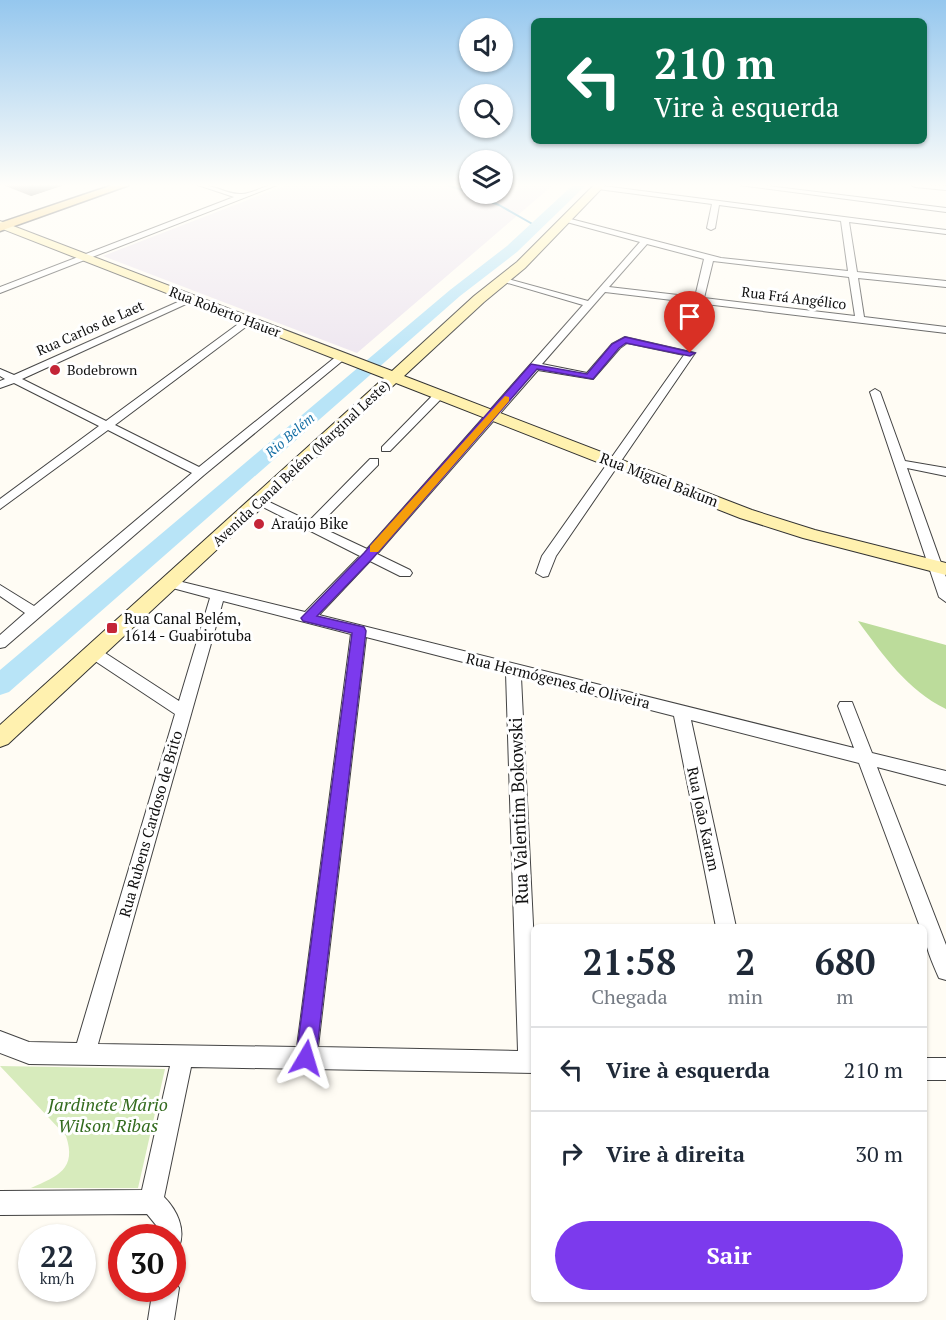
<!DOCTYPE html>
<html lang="pt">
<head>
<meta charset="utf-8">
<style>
	:root { --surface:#fff; --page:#f2f2f3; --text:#1f2937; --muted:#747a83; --line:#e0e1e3; --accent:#7c3aed }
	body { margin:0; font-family:"PT Serif",serif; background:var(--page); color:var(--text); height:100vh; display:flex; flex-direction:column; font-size:22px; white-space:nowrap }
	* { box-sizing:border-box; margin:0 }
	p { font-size:20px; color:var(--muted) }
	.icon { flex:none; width:33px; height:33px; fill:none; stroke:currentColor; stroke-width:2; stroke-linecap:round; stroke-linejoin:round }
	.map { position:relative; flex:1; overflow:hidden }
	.drawer { position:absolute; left:531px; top:924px; width:396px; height:378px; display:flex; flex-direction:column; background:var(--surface); border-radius:9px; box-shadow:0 2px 4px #0004 }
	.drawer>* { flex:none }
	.banner { position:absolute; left:531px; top:18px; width:396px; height:126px; border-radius:9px; box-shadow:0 2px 4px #0004; background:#0b6e4f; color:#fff; overflow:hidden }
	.buttons { position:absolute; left:459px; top:18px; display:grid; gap:12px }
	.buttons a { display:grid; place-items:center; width:54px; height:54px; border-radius:50%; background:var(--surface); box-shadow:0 2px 4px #0004; font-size:30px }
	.speed { position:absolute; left:18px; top:1224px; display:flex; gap:12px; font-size:30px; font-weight:700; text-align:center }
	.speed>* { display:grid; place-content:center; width:78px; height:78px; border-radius:50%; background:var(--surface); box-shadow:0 2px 4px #0004; line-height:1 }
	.speed small { font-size:15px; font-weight:400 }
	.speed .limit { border:9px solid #d22; background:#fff; color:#111 }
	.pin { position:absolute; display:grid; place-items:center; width:51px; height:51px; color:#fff; margin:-62px -26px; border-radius:50% 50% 50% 0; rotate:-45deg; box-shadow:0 0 6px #0007 }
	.pin .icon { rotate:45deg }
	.me { position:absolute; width:66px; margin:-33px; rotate:7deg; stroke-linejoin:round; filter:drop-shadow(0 0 4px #0008) }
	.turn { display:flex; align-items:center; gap:21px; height:126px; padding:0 24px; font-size:27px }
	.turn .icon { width:78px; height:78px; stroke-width:2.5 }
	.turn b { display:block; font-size:42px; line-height:51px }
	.eta { display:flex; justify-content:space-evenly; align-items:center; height:102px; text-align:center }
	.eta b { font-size:36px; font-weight:700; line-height:42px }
	.primary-button { display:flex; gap:12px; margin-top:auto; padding:12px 24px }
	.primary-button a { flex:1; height:69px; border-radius:36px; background:var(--accent); color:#fff; font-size:24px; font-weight:700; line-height:69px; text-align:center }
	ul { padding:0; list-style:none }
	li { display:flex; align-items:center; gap:18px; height:84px; padding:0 24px; border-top:2px solid var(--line) }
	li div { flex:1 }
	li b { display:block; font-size:22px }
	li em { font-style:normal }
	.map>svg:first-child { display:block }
	.industrial { fill:#ede5ef }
	.green { fill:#d7ebbc }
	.forest { fill:#bcdc9b }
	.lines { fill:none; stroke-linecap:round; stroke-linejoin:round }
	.stream { stroke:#3d9fcf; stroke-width:2 }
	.river { fill:#b8e4f7; fill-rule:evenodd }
	.street-casing { stroke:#434343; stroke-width:2 }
	.secondary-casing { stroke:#323232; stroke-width:2 }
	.primary-casing { stroke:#212121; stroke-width:3 }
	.street { fill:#fff; fill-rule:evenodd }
	.secondary { fill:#fff1af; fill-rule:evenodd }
	.primary { fill:#facd69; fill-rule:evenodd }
	.wall { fill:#4d4641 }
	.shaded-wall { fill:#3f3935 }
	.route { fill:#7c3aed; stroke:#51269a; stroke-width:1.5 }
	.slow { fill:#f59e0b }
	.poi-dot { fill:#c42537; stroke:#fff; stroke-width:2 }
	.labels { text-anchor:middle; stroke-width:6; stroke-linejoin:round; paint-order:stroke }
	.far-street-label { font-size:14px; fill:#101010; stroke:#fff }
	.far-poi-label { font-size:14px; fill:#101010; stroke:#fff; text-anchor:start }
	.far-water-label { font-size:14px; font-style:italic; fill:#1670a6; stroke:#fff }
	.street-label { font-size:15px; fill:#101010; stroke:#fff }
	.poi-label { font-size:15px; fill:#101010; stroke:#fff; text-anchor:start }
	.near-street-label { font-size:18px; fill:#101010; stroke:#fff }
	.near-park-label { font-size:18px; font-style:italic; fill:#336b1e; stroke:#fff }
</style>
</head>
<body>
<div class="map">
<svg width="946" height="1320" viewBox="0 0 946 1320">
	<rect width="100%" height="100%" fill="#fffcf4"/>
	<path class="industrial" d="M 286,185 L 469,185 L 470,194 L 502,194 L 503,185 L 553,185 L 357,353 L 103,256 Z"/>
	<path class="green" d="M 0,1066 L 165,1069 L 138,1188 L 31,1188 C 58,1176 77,1169 66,1136 Z"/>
	<path class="forest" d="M 858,621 L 946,645 L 946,709 C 907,690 883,655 858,621 Z"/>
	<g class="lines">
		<path class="stream" d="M 448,185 L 470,193
			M 470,194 L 499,205 L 536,226"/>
		<path class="river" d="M 573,185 L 586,185 L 517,252 L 460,296 L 9,692 L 0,695 L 0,670 L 450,290 L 507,246 Z"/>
		<defs>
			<path id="street" d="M 198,185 C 213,184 226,194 240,194 C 252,195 264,184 277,185 L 0,293 L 0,287 L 234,197 Z
				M 595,185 L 946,230 L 946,234 L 849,222 L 857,272 L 946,281 L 946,287 L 858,278 L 864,317 L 946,327 L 946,333 L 605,292 L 542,364 L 587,373 L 612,344 L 625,337 L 695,353 L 556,556 L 548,576 L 543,577 L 536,573 L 542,556 L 684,355 L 627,343 L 620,348 L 593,379 L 538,370 L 377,554 L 410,570 L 412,573 L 410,576 L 400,576 L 370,561 L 319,615 L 854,748 L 838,706 L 840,702 L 852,702 L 872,753 L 946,771 L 946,785 L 877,767 L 946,945 L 946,980 L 939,978 C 932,962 924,945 924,927 L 920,927 L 859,763 L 691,720 L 736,927 L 716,927 L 674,716 L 521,677 L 534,945 L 534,1073 L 191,1067 L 164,1197 C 177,1210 186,1229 179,1247 L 172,1249 L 172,1238 L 158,1238 L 156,1225 L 147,1214 L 0,1215 L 0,1191 L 142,1190 L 170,1066 L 29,1064 L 0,1053 L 0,1031 L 29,1042 L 77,1043 L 175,714 L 89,657 L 87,653 L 89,649 L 99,649 L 179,701 L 210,598 L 165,586 L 163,583 L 165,580 L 170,579 L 305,612 L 360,556 L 253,502 L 259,498 L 263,499 L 309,521 L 370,459 L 378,459 L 378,465 L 318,526 L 367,549 L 583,305 L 501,281 L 501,277 L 588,301 L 640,242 L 563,221 L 563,217 L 721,258 L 848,271 L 841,221 L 719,205 L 715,228 L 711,230 L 707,228 L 712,204 L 598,189 ZM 647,244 L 704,259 L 695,297 L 609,287 ZM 713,261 L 849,277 L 855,316 L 704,298 ZM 223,601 L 351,634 L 297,1047 L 98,1044 ZM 366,637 L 506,673 L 518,1051 L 318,1047 Z
				M 739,185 L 760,185 L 946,208 L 946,212 Z
				M 911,185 L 946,186 L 946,190 L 915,187 Z
				M 189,297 L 197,299 L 22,379 L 106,421 L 245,319 L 251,319 L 251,323 L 115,425 L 199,467 L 338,355 L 347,357 L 204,475 L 5,647 L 0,648 L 0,635 L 25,613 L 0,596 L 0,585 L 34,606 L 192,473 L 108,430 L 0,509 L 0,499 L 99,426 L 14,383 L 0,388 L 0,381 L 5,379 L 0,376 L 0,369 L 14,375 Z
				M 875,389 L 880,392 L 905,461 L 946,468 L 946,476 L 907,468 L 946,577 L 946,602 L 939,597 L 870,392 Z
				M 439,392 L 443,393 L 443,397 L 390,451 L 382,451 L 382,447 L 435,393 Z
				M 924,1058 L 946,1058 L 946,1080 L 924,1080 Z
				M 172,1278 L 179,1288 L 174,1320 L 148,1320 L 153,1288 L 172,1288 Z"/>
			<path id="secondary" d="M 594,185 L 605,185 L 525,268 L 484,302 L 404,376 L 752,510 L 815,530 L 946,563 L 946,575 L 803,538 L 740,518 L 396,383 L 8,744 L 0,747 L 0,725 L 384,378 L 0,228 L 0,221 L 392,371 L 474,296 L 517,262 Z"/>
			<path id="primary" d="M 113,185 L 129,185 L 0,231 L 0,223 Z"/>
		</defs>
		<use href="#street" class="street-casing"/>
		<use href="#secondary" class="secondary-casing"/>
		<use href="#primary" class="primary-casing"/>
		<use href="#street" class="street"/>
		<use href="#secondary" class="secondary"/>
		<use href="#primary" class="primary"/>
	</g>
	<path class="wall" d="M 3,185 L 64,185 L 31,196 Z"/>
	<path class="shaded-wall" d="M 27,185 L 64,185 L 31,196 Z"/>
	<linearGradient id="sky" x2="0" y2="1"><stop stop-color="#95c7ee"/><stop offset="0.5" stop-color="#fffefa"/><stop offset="1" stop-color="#fffefa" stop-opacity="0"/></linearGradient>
	<rect width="946" height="370" fill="url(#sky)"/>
	<path class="route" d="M 625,337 L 695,353 L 690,356 L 626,343 L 619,348 L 593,379 L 537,369 L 373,558 L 317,616 L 364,627 L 366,631 L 316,1058 L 313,1065 L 306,1067 L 299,1065 L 296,1058 L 352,633 L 303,621 L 301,618 L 364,553 L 531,364 L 587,374 L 612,344 Z"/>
	<path class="slow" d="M 505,396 L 509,397 L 509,401 L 378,552 L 370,552 L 370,546 Z"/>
	<g class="poi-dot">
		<circle cx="55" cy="370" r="6"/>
		<circle cx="259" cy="524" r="6"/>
		<rect x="106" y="622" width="12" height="12" rx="3"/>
	</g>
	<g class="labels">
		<g class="far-street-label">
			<text transform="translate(794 298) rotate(7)" y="5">Rua Frá Angélico</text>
			<text transform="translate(225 312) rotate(21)" y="5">Rua Roberto Hauer</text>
			<text transform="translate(90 328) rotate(-24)" y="5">Rua Carlos de Laet</text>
			<text transform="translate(301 463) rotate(-43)" y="5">Avenida Canal Belém (Marginal Leste)</text>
		</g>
		<g class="far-poi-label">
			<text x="67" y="375">Bodebrown</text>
		</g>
		<g class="far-water-label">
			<text transform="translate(290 435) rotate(-41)" y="5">Rio Belém</text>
		</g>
		<g class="street-label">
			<text transform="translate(659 480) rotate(21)" y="5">Rua Miguel Bakum</text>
			<text transform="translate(558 681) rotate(14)" y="5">Rua Hermógenes de Oliveira</text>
			<text transform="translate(703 819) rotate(78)" y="5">Rua João Karam</text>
			<text transform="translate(151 824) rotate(-74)" y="5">Rua Rubens Cardoso de Brito</text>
		</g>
		<g class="poi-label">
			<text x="271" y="529">Araújo Bike</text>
			<text x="124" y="624">Rua Canal Belém,<tspan x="124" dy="17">1614 - Guabirotuba</tspan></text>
		</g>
		<g class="near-street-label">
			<text transform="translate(519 811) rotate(-92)" y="6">Rua Valentim Bokowski</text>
		</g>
		<g class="near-park-label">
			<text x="108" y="1111">Jardinete Mário<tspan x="108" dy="21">Wilson Ribas</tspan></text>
		</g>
	</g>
</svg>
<div class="buttons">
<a><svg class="icon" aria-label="sound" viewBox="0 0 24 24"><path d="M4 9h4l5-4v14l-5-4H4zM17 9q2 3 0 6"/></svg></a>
<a><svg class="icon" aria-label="search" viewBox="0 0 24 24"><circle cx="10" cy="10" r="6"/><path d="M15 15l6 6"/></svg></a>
<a><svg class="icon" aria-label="layers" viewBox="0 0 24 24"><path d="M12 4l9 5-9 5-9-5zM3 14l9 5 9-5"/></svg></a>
</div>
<div class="speed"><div>22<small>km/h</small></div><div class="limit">30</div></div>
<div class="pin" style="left:690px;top:353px;background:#d93025"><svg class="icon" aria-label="arrive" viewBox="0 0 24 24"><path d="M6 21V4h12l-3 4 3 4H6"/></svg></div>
<svg class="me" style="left:306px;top:1058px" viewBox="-20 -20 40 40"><path d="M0-17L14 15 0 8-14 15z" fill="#7c3aed" stroke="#fff" stroke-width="4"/></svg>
<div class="banner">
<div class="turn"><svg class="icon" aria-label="left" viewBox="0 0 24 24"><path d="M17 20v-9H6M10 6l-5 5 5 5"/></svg><div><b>210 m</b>Vire à esquerda</div></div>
</div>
<section class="drawer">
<div class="eta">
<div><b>21:58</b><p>Chegada</p></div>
<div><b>2</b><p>min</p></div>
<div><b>680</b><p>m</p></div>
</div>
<ul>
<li><svg class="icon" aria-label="left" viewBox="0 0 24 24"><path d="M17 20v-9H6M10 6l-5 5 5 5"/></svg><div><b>Vire à esquerda</b></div><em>210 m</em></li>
<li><svg class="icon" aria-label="right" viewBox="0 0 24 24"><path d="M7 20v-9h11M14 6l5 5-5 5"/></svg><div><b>Vire à direita</b></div><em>30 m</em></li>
</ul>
<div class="primary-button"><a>Sair</a></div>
</section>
</div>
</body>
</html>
